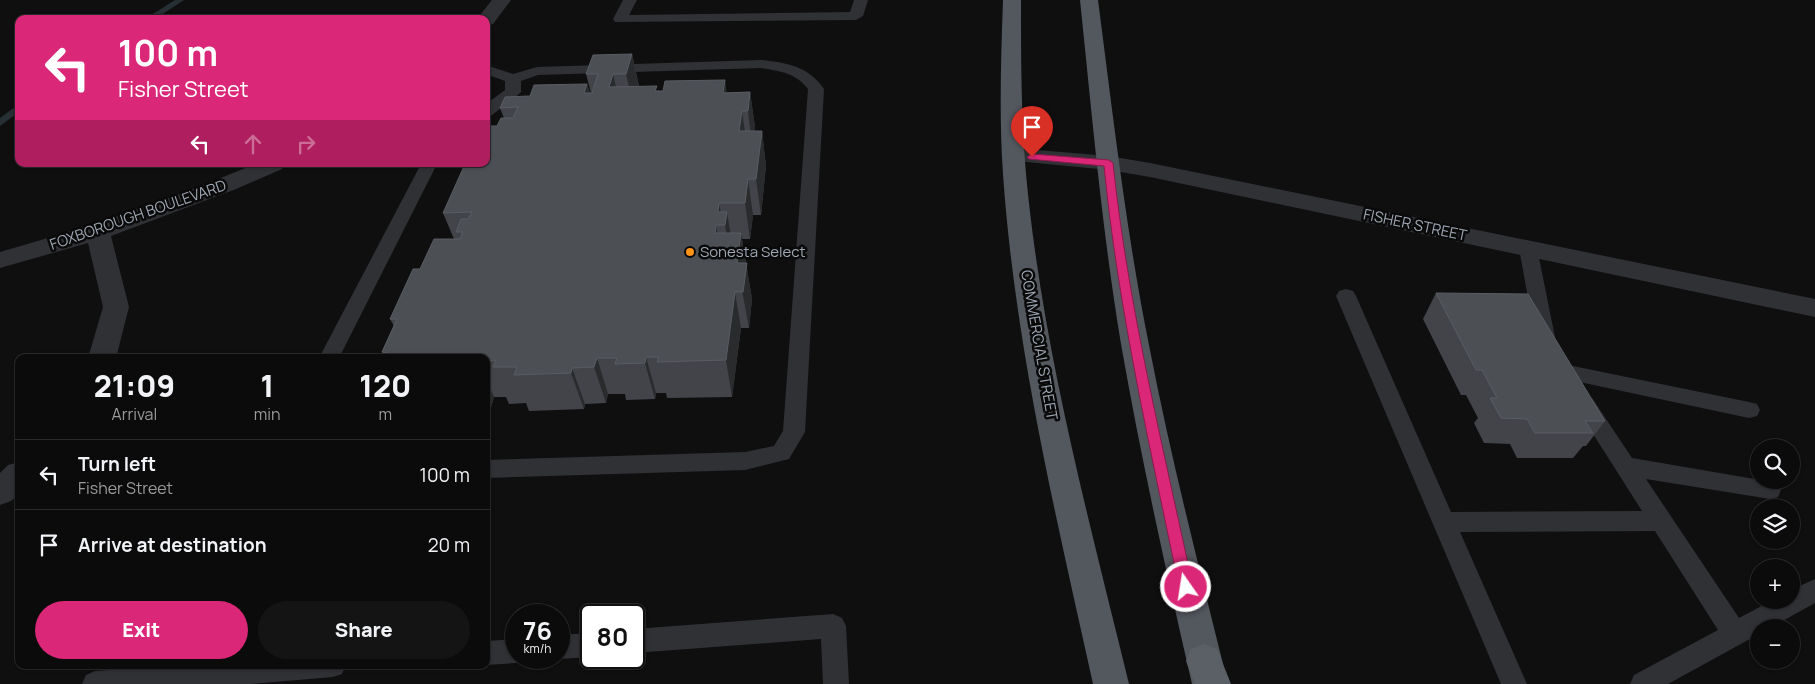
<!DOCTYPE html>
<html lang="en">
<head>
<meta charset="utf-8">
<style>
	:root { --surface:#0b0b0c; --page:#141415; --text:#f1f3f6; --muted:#9a9b9d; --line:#2b2b2d; --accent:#db2777 }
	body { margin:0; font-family:Manrope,sans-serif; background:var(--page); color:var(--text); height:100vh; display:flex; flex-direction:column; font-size:19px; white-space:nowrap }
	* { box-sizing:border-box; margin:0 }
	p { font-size:16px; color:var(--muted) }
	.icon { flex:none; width:28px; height:28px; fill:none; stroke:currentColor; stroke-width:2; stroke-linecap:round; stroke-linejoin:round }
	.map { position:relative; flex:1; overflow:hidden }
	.drawer { position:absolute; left:15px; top:354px; width:475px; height:315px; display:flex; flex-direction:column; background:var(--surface); border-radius:10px; box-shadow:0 1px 4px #0004,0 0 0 1px var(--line) }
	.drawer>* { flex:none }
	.banner { position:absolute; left:15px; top:15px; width:475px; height:152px; border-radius:10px; box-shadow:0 1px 4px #0004,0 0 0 1px var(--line); background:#db2777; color:#fff; overflow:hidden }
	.tools { position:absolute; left:1750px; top:439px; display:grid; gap:10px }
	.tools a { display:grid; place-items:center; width:50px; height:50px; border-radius:50%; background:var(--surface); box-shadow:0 1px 4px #0004,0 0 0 1px var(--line); font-size:25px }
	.speed { position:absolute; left:505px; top:604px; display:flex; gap:10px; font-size:25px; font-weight:700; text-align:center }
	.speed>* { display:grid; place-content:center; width:65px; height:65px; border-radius:50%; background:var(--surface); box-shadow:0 1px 4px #0004,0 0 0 1px var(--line); line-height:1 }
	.speed small { font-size:12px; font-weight:400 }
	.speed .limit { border:2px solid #111; border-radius:8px; background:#fff; color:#111 }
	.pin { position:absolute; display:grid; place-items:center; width:42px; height:42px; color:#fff; margin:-51px -21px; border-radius:50% 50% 50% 0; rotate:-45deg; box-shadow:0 0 5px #0007 }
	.pin .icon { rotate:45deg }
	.me { position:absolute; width:55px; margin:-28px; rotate:347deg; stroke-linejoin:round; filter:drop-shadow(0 0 4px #0008) }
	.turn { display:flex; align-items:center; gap:18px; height:105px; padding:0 20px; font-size:22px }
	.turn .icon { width:65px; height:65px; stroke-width:2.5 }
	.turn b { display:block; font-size:35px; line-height:42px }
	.lanes { display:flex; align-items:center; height:48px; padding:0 20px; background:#0003; justify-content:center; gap:25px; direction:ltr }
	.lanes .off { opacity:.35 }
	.eta { display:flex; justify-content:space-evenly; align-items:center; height:85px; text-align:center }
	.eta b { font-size:30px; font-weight:800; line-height:35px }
	.cta { display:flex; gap:10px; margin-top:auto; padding:10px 20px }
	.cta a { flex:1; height:58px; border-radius:30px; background:var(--accent); color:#fff; font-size:20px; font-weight:800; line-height:58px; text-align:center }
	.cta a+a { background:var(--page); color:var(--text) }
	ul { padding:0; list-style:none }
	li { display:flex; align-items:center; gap:15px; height:70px; padding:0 20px; border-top:1px solid var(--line) }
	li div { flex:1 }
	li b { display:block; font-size:19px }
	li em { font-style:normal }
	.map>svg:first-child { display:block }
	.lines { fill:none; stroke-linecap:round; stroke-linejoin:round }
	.stream { fill:#252f34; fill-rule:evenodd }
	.service { fill:#2f3135; fill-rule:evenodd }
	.minor { fill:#2f3135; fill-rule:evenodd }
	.trunk { fill:#53575e; fill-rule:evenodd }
	.motorway { fill:#5b6067; fill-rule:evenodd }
	.wall { fill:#424449 }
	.shaded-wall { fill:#292b2d }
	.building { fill:#4c4f54; stroke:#595d63 }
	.route { fill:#db2777; stroke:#8e194d }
	.poi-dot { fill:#ff9418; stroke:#0a0a0b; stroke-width:2 }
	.labels { text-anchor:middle; stroke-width:5; stroke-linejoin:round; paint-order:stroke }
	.street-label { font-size:15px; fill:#9ea7b3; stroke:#0a0a0b }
	.poi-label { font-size:15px; fill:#9ea7b3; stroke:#0a0a0b; text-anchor:start }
</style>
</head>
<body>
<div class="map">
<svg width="1815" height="684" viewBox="0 0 1815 684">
	<rect width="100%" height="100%" fill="#0f0f10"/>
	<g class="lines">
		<path class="stream" d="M 175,0 L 184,0 L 155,19 L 145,19 Z
			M 19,104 L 19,112 L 0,126 L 0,118 Z"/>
		<path class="service" d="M 623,0 L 637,0 L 629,15 L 850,12 L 854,0 L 868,0 L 863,16 L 856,20 L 615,22 L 613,19 Z
			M 761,60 C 787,63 808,66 824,89 L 805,432 L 789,459 L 745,470 L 486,478 L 486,460 L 745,452 L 774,446 L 783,431 L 808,89 C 796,73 780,71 761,68 L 538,75 L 521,81 L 521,92 L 518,95 L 492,115 L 486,117 L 486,104 L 505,90 L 505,81 L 486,74 L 486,65 L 513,74 L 537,67 Z
			M 421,164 L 437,164 L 339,358 L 319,358 Z
			M 1528,242 L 1534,244 L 1537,248 L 1556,342 L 1553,347 L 1546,349 L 1539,347 L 1536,342 L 1519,248 L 1522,244 Z
			M 1346,289 L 1353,291 L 1356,296 L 1451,512 L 1642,511 L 1574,404 L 1578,398 L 1585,396 L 1592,398 L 1632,458 L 1778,483 L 1781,490 L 1778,497 L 1770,499 L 1646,479 L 1739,618 L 1773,600 L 1791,600 L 1791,590 L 1815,579 L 1815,603 L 1770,628 L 1759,628 L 1759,634 L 1668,684 L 1630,684 L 1634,675 L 1718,630 L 1655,531 L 1460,532 L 1527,684 L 1501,684 L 1336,296 L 1339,291 Z
			M 1563,364 L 1749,402 L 1757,404 L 1760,410 L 1757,416 L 1749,418 L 1556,377 L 1553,372 L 1556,367 Z
			M 833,614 L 842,618 L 846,626 L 849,684 L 823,684 L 821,639 L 634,653 L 634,629 Z
			M 591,633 L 591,657 L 559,659 L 555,658 L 559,658 L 559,635 Z
			M 516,639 L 516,658 L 526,658 L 525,660 L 516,663 L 486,665 L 486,641 Z
			M 176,665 L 346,665 L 342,674 L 333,677 L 251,684 L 82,684 L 86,675 L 95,671 Z"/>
		<path class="minor" d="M 492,0 L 511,0 L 493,24 L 486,26 L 486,19 L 477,19 Z
			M 1013,148 L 1109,156 L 1150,163 L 1815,299 L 1815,317 L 1150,177 L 1109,170 L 1005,160 L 1002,155 L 1005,150 Z
			M 255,164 L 285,164 L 282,169 L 236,189 L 111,236 L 129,307 L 116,358 L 88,358 L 103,307 L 88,243 L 0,268 L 0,252 C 87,227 172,199 255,164 Z
			M 19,462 L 19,494 L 11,501 L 0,505 L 0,473 L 8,465 Z"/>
		<path class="trunk" d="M 1003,0 L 1021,0 C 1021,58 1021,116 1026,174 C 1042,347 1088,516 1129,684 L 1093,684 C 1056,516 1015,347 1003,174 C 999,116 1001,58 1003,0 Z
			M 1080,0 L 1098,0 C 1113,115 1126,231 1149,345 C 1171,459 1200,571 1228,684 L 1192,684 C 1166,571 1141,458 1121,344 C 1102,230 1092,115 1080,0 Z"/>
		<path class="motorway" d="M 1204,644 L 1217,649 L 1231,684 L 1195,684 L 1186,661 L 1191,649 Z"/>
	</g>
	<path class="wall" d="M 632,54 L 639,86 L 658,91 L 726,93 L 750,92 L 755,127 L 754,131 L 762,131 L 766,166 L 761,215 L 753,215 L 750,239 L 742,239 L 752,299 L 749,328 L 741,328 L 732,397 L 667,398 L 666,393 L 656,393 L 655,399 L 626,400 L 625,394 L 608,394 L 606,403 L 585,404 L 584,409 L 529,411 L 526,403 L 509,404 L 506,397 L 494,397 L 490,411 L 486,411 L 486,358 L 385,358 L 382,352 L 394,326 L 390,319 L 420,269 L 454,239 L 443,213 L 497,126 L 504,118 L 500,108 L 530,96 L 587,84 L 590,93 L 591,93 L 586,74 Z
		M 1436,293 L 1605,421 L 1586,446 L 1583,446 L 1573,458 L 1517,458 L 1510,444 L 1484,443 L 1474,423 L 1478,418 L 1466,395 L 1461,395 L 1423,319 Z"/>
	<path class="shaded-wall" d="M 632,54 L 639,88 L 634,108 L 626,74 Z
		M 613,74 L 621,109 L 609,87 Z
		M 725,80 L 730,115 L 723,93 Z
		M 587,84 L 596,118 L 584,93 Z
		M 750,92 L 755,127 L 752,146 L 748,111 Z
		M 742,111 L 747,146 L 739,131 Z
		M 762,131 L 766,166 L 761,215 L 756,179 Z
		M 748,179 L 753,215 L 750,239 L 745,203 Z
		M 719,203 L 723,225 L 718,212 Z
		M 727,212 L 733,248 L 731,261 L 725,225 Z
		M 716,225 L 723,261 L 715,233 Z
		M 741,233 L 752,299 L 749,328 L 737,263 Z
		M 735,292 L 741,328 L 732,397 L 726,360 Z
		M 646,357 L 656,393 L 655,399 L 645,363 Z
		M 597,358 L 608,394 L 606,403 L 594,367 Z
		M 572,368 L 585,404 L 584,409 L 571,373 Z
		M 486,379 L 494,397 L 490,411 L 486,403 Z"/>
	<path class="building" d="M 632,54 L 626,74 L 613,74 L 609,87 L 657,86 L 655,91 L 663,91 L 665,81 L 725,80 L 723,93 L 750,92 L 748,111 L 742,111 L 739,131 L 762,131 L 756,179 L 748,179 L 745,203 L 719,203 L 718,212 L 727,212 L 725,225 L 716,225 L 715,233 L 741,233 L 737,263 L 747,263 L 743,292 L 735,292 L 726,360 L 657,362 L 659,357 L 646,357 L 645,363 L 615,364 L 617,358 L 597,358 L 594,367 L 572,368 L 571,373 L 514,375 L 517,367 L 493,367 L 496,360 L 486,361 L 486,358 L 386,358 L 388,353 L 382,352 L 397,319 L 390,319 L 413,269 L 420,269 L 434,239 L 460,239 L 463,232 L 456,232 L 461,219 L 468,219 L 472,212 L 443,213 L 465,164 L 486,164 L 486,126 L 497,126 L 501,118 L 513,118 L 518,107 L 500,108 L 505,97 L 530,96 L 534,85 L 587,84 L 584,93 L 592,93 L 598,74 L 586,74 L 593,55 Z
		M 1436,293 L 1528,294 L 1605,421 L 1585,421 L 1593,433 L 1535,433 L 1527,419 L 1501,418 L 1490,398 L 1497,398 L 1482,370 L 1476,370 Z"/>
	<path class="route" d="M 1032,154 L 1109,160 L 1113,163 C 1128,306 1163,446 1193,587 L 1191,591 L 1186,593 L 1181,591 L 1179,587 C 1150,447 1118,308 1104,166 L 1029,159 L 1027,157 Z"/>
	<circle class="poi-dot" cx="690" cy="252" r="5"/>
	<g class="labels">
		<g class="street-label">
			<text transform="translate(138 215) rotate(-19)" y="5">FOXBOROUGH BOULEVARD</text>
			<text transform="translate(1415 225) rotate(12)" y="5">FISHER STREET</text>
			<text transform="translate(1039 345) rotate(80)" y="5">COMMERCIAL STREET</text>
		</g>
		<g class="poi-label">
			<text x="700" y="257">Sonesta Select</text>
		</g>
	</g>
</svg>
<div class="tools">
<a><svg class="icon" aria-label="search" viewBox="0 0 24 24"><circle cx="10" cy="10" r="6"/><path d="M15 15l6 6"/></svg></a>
<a><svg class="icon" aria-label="layers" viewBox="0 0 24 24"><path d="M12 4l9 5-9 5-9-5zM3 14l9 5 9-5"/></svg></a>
<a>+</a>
<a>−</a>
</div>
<div class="speed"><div>76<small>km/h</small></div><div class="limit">80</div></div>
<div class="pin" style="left:1032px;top:157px;background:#d93025"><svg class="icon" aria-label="arrive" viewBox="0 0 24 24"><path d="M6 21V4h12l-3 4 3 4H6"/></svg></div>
<svg class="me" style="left:1186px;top:587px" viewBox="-20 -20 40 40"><circle r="17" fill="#db2777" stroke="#fff" stroke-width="3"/><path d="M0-11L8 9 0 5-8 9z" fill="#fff"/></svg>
<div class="banner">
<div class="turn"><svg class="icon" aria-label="left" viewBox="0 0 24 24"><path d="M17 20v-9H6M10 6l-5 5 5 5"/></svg><div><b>100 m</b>Fisher Street</div></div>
<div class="lanes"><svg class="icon" aria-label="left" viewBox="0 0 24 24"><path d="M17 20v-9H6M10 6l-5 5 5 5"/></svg><svg class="icon off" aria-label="ahead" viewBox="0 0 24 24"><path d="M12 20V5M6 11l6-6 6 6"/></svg><svg class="icon off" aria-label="right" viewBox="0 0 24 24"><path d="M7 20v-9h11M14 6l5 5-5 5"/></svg></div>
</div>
<section class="drawer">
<div class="eta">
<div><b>21:09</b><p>Arrival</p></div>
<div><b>1</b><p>min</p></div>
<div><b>120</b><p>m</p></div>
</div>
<ul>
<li><svg class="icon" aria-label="left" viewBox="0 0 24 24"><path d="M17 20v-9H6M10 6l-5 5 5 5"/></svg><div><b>Turn left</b><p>Fisher Street</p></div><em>100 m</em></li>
<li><svg class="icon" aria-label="arrive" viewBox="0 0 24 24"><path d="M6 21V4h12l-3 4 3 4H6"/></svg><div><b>Arrive at destination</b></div><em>20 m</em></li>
</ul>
<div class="cta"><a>Exit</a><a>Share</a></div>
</section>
</div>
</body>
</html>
